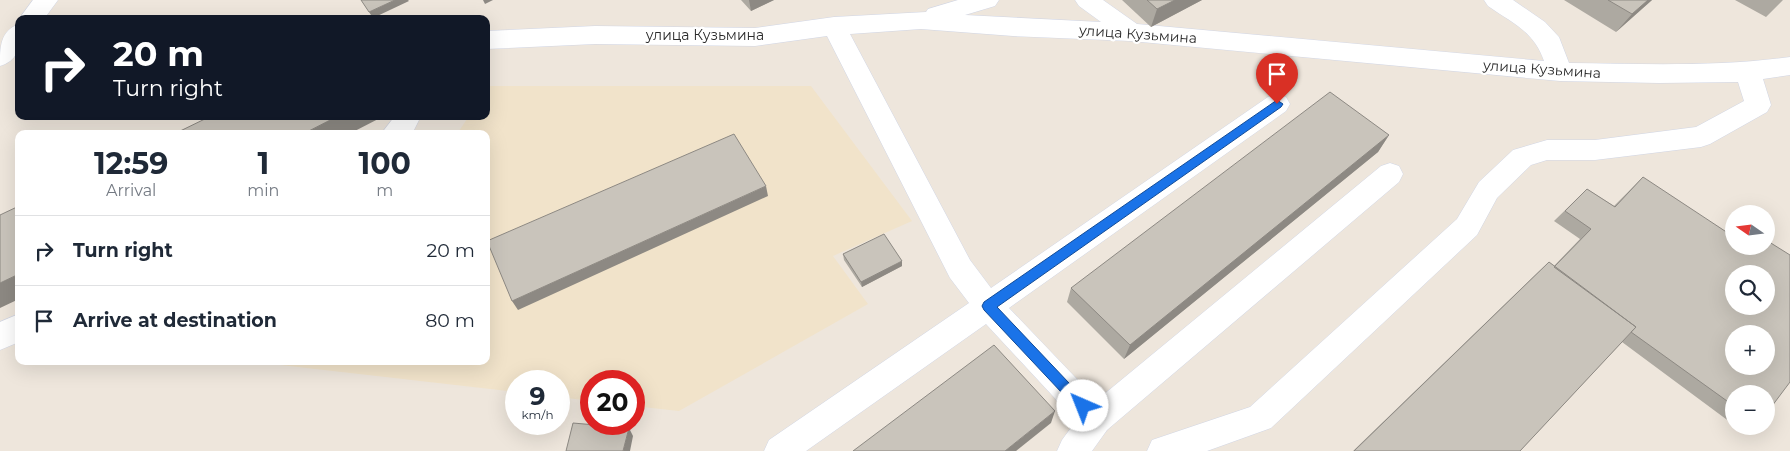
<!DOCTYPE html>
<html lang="en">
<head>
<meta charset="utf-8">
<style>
	:root { --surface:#fff; --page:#f6f6f7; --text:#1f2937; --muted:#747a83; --line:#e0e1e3 }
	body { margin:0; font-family:Montserrat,sans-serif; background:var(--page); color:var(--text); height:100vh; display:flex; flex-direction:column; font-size:19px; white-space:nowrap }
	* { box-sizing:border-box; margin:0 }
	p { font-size:16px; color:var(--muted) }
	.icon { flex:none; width:28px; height:28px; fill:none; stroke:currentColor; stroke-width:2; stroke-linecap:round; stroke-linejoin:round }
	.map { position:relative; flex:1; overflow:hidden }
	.panel { position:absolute; left:15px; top:130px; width:475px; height:235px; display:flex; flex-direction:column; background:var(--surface); border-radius:10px; box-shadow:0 5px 20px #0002 }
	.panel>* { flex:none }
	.banner { position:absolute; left:15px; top:15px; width:475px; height:105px; border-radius:10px; box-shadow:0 5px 20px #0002; background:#111827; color:#fff; overflow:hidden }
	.needle { width:32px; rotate:284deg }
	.fabs { position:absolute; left:1725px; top:205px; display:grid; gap:10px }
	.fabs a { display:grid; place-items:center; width:50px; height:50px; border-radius:50%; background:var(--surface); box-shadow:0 5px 20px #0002; font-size:25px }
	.speed { position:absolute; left:505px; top:370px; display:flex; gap:10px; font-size:25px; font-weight:700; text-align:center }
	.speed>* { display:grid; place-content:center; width:65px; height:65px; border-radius:50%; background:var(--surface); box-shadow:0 5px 20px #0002; line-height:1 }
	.speed small { font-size:12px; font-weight:400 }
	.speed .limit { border:8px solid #d22; background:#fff; color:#111 }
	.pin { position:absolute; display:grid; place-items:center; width:42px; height:42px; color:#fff; margin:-51px -21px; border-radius:50% 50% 50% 0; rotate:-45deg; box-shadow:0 0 5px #0007 }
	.pin .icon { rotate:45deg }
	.me { position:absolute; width:55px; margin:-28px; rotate:316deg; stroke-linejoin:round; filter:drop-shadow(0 0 4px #0008) }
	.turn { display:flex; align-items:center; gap:18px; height:105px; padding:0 15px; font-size:22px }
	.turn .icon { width:65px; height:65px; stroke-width:2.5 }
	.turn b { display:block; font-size:35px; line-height:42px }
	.eta { display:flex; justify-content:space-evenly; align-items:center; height:85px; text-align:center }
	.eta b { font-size:30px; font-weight:700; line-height:35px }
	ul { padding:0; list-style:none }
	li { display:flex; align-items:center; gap:15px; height:70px; padding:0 15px; border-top:1px solid var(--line) }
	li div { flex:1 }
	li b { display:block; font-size:19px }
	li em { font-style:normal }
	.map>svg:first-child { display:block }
	.education { fill:#f1e3ca }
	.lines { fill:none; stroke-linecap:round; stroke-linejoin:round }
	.minor-casing { stroke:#d1d6e5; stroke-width:1 }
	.minor { fill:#fff; fill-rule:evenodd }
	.wall { fill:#ada9a1 }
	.shaded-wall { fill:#8d8983 }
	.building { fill:#c9c4bb; stroke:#8d8983; fill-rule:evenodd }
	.route { fill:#1a73e8; stroke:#114b97 }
	.labels { text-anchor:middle; stroke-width:4.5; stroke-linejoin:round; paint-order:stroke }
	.street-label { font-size:14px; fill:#2b2b2b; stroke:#fff }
</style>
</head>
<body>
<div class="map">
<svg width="1790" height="451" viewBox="0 0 1790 451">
	<rect width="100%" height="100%" fill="#eee6dc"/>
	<path class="education" d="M 490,86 L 811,86 L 912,221 L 833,256 L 868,304 L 679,411 L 634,406 L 634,381 L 591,381 L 591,401 L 559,397 L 559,381 L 516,381 L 516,392 L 254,362 L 486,361 L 486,134 L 457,134 L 469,116 L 486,116 L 486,91 Z"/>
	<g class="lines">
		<defs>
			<path id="minor" d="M 33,0 L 58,0 L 44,19 L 19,19 Z
				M 958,0 L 999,0 L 995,6 L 965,15 L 1101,22 L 1079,6 L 1075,0 L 1103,0 L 1137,24 L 1544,61 C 1534,31 1512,23 1488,6 L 1484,0 L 1513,0 L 1545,22 L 1559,37 L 1569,63 C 1643,64 1717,67 1790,57 L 1790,75 L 1763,79 L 1771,105 L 1767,112 L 1710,144 L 1701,147 L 1595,160 L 1547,160 L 1531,165 L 1497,198 L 1477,235 L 1271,428 L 1207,451 L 1147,451 L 1152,440 L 1250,407 L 1457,219 L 1479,182 L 1513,150 L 1547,140 L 1595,140 L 1696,127 L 1744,101 L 1738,82 L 1659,83 L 1560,81 L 1131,41 L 1013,36 L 921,29 L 850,34 L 970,260 L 991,288 L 1268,97 L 1277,94 L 1286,97 L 1290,104 L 1286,111 L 1009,308 L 1097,400 L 1381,166 L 1390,163 L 1399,166 L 1403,174 L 1399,182 L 1107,430 L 1092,451 L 1057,451 L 1062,440 L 1076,421 L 986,324 L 806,451 L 764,451 L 769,440 L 969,303 L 950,278 L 827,36 L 755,46 L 595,44 L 486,49 L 486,31 L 595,26 L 755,28 L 834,17 L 926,12 L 928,9 Z
				M 19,24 C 19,43 22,59 0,66 C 0,47 0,31 19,24 Z
				M 395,116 L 421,116 L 412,134 L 381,134 Z
				M 19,314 L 19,342 L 0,350 L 0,322 Z"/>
		</defs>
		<use href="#minor" class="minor-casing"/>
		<use href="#minor" class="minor"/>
	</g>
	<path class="wall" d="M 741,0 L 774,0 L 751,11 Z
		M 1122,0 L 1202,0 L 1151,27 Z
		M 1564,0 L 1652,0 L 1616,32 Z
		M 1735,0 L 1783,0 L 1766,17 Z
		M 1389,135 L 1378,152 L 1124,359 L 1067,302 L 1071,288 Z
		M 1643,177 L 1734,394 L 1734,425 L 1622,342 L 1520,451 L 1353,451 L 1533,277 L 1549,262 L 1554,266 L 1580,239 L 1554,221 L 1587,189 L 1614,206 Z
		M 843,254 L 902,266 L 862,287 L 844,260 Z
		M 1736,426 L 1754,426 L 1743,432 Z"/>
	<path class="shaded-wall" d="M 395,0 L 408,0 L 409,1 L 373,18 L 369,12 Z
		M 483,0 L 493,0 L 485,4 Z
		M 749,0 L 774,0 L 751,11 Z
		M 1175,0 L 1202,0 L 1151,27 L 1157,9 Z
		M 1648,0 L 1652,0 L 1616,32 L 1632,14 Z
		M 338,116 L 384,116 L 349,134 L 303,134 Z
		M 1389,135 L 1378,152 L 1124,359 L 1130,345 Z
		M 766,186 L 768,196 L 518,310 L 512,301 Z
		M 902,261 L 902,266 L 862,287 L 861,282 Z
		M 19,274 L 19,299 L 0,308 L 0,283 Z
		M 1055,411 L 1051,423 L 1016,451 L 1005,451 Z
		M 629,428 L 633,436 L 630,451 L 623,451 Z"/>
	<path class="building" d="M 361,0 L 395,0 L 369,12 Z
		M 1147,0 L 1175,0 L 1157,9 Z
		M 1608,0 L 1648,0 L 1632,14 Z
		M 1330,92 L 1389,135 L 1130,345 L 1071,288 Z
		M 211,116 L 338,116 L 303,134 L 174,134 Z
		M 734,134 L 766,186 L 512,301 L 487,241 Z
		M 1643,177 L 1734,237 L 1734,246 L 1766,246 L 1766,240 L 1790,255 L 1790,382 L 1766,414 L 1766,394 L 1734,394 L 1734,406 L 1631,332 L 1636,327 L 1554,267 L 1591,229 L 1565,211 L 1587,189 L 1615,207 ZM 1734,274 L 1766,274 L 1766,306 L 1734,306 ZM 1734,334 L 1766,334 L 1766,366 L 1734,366 Z
		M 19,206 L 19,274 L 0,283 L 0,215 Z
		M 884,234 L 902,261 L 861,282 L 843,254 Z
		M 1549,262 L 1636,327 L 1520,451 L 1354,451 Z
		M 994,345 L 1055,411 L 1005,451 L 853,451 Z
		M 573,423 L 629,428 L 623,451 L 566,451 Z"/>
	<path class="route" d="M 1277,100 L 1283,104 L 1281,107 L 997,307 L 1087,402 L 1089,406 L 1087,410 L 1083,412 L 1078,410 L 984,310 L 982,306 L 984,302 Z"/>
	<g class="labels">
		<g class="street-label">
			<text transform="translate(1138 34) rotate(4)" y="5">улица Кузьмина</text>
			<text x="705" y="40">улица Кузьмина</text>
			<text transform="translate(1542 69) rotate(4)" y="5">улица Кузьмина</text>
		</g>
	</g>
</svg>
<div class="fabs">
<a><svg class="needle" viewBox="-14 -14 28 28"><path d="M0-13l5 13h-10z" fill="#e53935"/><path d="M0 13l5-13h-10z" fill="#747a83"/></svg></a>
<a><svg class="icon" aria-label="search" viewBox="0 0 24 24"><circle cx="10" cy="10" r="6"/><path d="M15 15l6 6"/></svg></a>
<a>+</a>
<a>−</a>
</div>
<div class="speed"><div>9<small>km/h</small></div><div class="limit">20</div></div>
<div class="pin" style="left:1277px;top:104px;background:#d93025"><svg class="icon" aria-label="arrive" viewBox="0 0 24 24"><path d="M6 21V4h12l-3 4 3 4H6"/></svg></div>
<svg class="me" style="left:1083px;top:406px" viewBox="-20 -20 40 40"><circle r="19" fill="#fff"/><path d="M0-13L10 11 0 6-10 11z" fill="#1a73e8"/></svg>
<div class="banner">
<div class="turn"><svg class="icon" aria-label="right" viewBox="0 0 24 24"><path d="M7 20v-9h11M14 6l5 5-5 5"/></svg><div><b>20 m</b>Turn right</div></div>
</div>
<section class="panel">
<div class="eta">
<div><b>12:59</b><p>Arrival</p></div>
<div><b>1</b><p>min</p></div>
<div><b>100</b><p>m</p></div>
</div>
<ul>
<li><svg class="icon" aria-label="right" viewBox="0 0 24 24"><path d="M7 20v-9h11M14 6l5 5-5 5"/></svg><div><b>Turn right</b></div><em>20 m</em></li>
<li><svg class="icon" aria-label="arrive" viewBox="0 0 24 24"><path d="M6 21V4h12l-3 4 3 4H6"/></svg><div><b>Arrive at destination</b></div><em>80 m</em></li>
</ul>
</section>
</div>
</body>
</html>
